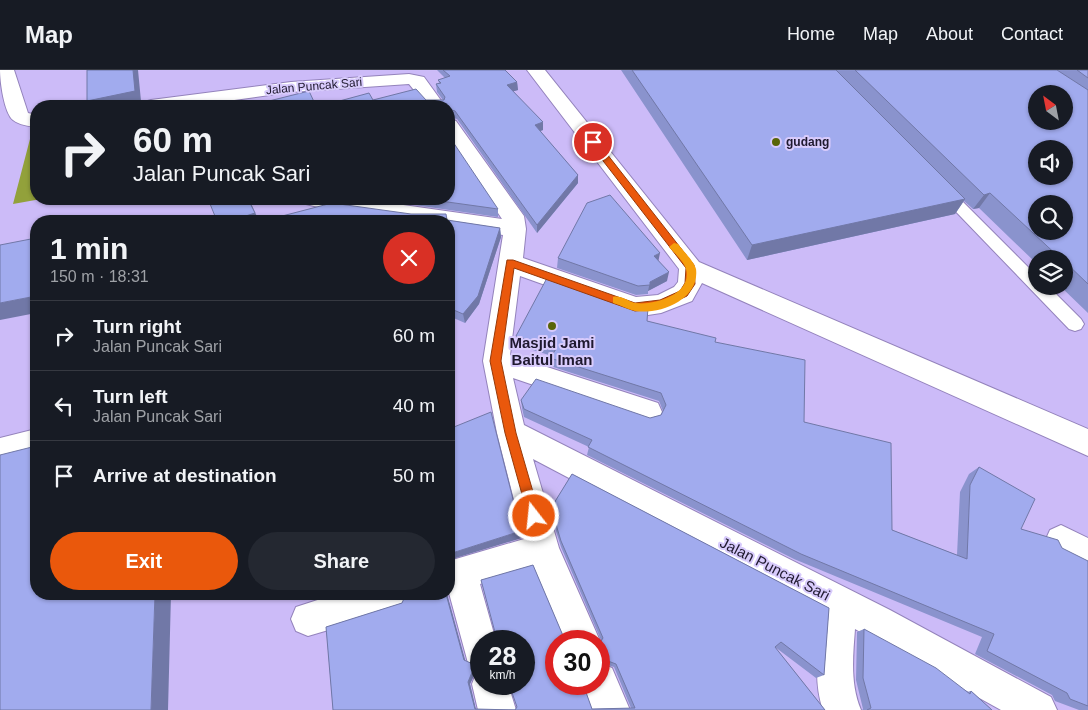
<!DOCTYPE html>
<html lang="en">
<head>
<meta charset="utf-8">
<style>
	:root { --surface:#171b24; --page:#242831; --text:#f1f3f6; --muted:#9ea1a6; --line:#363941; --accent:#ea580c }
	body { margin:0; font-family:Helvetica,sans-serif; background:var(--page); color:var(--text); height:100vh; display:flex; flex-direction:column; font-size:19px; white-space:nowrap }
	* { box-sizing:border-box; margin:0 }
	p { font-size:16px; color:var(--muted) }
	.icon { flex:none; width:28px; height:28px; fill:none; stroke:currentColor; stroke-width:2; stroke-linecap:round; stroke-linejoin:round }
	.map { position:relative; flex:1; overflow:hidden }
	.sheet { position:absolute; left:30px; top:145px; width:425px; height:385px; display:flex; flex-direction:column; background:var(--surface); border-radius:20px; box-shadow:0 1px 4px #0004 }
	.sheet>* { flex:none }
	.hud { position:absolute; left:30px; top:30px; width:425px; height:105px; border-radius:20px; box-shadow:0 1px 4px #0004; background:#171b24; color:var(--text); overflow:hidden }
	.needle { width:32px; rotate:328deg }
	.controls { position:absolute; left:1028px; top:15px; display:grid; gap:10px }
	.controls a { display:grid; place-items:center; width:45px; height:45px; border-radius:50%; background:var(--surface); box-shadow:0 1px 4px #0004; font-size:25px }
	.speed { position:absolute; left:470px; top:560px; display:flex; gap:10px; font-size:25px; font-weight:700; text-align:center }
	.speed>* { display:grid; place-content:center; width:65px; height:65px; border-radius:50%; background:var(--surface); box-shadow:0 1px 4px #0004; line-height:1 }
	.speed small { font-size:12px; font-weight:400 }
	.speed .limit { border:8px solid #d22; background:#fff; color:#111 }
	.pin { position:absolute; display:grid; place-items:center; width:42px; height:42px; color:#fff; margin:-21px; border:2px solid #fff; border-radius:50%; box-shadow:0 1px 5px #0007 }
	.me { position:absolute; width:55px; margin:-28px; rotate:344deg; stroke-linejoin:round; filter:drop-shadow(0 0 4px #0008) }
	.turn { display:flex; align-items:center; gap:18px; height:105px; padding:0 20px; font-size:22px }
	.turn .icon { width:65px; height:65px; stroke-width:2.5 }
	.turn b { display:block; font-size:35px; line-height:42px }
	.round { display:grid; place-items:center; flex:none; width:52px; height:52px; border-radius:26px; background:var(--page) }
	.overview { display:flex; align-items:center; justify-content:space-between; height:85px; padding:0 20px }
	h1 { font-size:30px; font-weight:600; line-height:38px }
	.cta { display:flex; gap:10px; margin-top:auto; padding:10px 20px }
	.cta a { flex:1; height:58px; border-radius:30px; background:var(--accent); color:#fff; font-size:20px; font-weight:600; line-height:58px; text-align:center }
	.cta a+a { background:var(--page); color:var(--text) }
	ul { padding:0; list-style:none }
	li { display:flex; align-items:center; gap:15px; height:70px; padding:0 20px; border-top:1px solid var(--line) }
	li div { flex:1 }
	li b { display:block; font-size:19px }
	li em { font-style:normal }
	header { display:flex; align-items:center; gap:30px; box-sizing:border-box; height:70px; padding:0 25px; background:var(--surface); border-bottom:1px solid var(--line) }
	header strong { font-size:24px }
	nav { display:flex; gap:28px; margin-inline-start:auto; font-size:18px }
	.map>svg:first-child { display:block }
	.green { fill:#92a13b }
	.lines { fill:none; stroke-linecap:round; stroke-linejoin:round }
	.lane-casing { stroke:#9483bc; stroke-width:2 }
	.street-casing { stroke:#9483bc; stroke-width:2 }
	.lane { fill:#fff; fill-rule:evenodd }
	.street { fill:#fff; fill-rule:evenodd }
	.wall { fill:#8a93cd; fill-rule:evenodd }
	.shaded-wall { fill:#7178a7 }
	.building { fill:#a1abee; stroke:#7178a7; fill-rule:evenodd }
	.route { fill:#ea580c; stroke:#983908 }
	.slow { fill:#f59e0b }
	.poi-dot { fill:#596507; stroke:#d8cbfc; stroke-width:2 }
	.labels { text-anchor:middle; stroke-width:4; stroke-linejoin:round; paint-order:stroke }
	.far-street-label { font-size:12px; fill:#1f192f; stroke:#d8cbfc }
	.far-poi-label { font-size:12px; font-weight:bold; fill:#1f192f; stroke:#d8cbfc; text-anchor:start }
	.poi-label { font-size:15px; font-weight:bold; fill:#1f192f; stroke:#d8cbfc }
	.street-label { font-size:15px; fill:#1f192f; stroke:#d8cbfc }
</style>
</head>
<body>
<header>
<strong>Map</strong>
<nav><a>Home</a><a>Map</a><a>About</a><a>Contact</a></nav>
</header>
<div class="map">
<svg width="1088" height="640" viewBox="0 0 1088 640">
	<rect width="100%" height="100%" fill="#ccbbf8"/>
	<path class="green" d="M 36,68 L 36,129 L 41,129 L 13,134 L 30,69 Z"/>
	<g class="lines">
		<defs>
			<path id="lane" d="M 941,113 L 946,115 L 1036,205 L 1036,216 L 1048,216 L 1081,249 L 1084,254 L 1081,259 L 1075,261 L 1069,259 L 936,121 L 934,118 Z
				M 36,359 L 36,377 L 0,386 L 0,368 Z"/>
			<path id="street" d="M 0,0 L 14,0 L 28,43 L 36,45 L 36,57 C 29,56 19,55 13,50 C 4,43 0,11 0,0 Z
				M 527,0 L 545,0 L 699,192 L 1088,359 L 1088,386 L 702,213 L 692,231 L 661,243 L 635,247 L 520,206 L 510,285 L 658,333 L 662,342 L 658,351 L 648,354 L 513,308 L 524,355 L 890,540 L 1051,627 L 1057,640 L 1001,640 L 855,559 C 853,586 850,614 861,640 L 823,640 C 812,609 819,573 823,542 L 533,389 L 559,478 L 600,571 L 599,573 L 565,571 L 534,498 L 480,514 L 496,571 L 481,571 L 481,598 L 468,593 L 449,523 L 449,491 L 524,469 L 497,363 L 483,291 L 503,165 L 449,157 L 449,151 L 413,151 L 314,136 L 306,134 L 303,129 L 361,129 L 502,149 L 449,69 L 449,49 L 456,51 L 524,146 L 526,159 L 523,188 L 636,227 L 658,225 L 674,217 L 678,212 L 679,199 Z
				M 409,4 L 424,7 L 445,36 L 427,36 L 409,14 L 291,22 L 191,36 L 142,36 L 144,32 L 151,30 L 291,12 Z
				M 1061,455 L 1088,468 L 1088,501 L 1050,482 L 1045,471 L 1050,460 Z
				M 336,524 L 410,524 L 405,536 L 393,541 L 308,566 L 296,561 L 291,549 L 296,537 Z
				M 599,593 L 612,598 L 630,640 L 592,640 L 582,614 L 599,614 Z
				M 481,599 L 481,614 L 508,614 L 516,640 L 478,640 L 472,614 L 477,601 Z"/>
		</defs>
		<use href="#lane" class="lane-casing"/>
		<use href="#street" class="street-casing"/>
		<use href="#lane" class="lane"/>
		<use href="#street" class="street"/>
	</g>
	<path class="wall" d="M 437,0 L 505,0 L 517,12 L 518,20 L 513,21 L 543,60 L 540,61 L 578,105 L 578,113 L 537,163 L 457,49 L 450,47 L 449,48 L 449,36 L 373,30 L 443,30 L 437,22 L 436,14 L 439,13 L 438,10 L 445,8 Z
		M 621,0 L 1088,0 L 1088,243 L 1060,216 L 1064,216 L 1064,189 L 1036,189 L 1036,193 L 979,138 L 973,139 L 964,131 L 955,144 L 747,190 Z
		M 373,129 L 449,129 L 498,139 L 498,147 Z
		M 447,150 L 500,158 L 501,167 L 479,234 L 465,253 L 449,246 L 449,151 Z
		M 558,188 L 659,191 L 667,211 L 648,221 L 648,224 L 636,225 L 557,198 Z
		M 647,251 L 715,272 L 804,352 L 892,460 L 957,485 L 960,422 L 969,404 L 979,397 L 1021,459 L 1088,491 L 1088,640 L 1079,640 L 1055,631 L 1052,625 L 975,584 L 982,567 L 794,489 L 587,385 L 589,377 L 524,347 L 522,338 L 521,330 L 650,348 L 661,345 L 663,341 L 659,331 L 550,296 L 550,288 L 552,286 L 517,275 L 516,266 Z
		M 572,404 L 829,538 L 824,605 L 816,608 L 775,577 L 825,640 L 333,640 L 326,557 L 402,533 L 406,524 L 447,524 L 465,591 L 475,595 L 477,599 L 470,614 L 476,640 L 515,640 L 517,637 L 509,614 L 524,614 L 524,571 L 481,571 L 481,609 L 481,569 L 495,569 L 496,566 L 481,510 L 533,495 L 564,568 L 601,571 L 601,570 L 561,477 L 551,445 L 551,438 ZM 556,571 L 599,571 L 599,609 L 599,592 L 614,597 L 631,638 L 592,639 L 583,614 L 556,614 Z
		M 864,559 L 967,622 L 971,621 L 992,640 L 862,640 L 863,639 L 856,610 L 857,562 Z"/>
	<path class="shaded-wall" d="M 133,0 L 138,0 L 141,31 L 117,36 L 91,36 L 87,31 Z
		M 517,12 L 518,20 L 508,23 L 507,15 Z
		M 543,52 L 543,60 L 535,63 L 535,55 Z
		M 578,105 L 578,113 L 537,163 L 537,155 Z
		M 990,123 L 979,138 L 973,139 L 984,125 Z
		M 248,129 L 249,129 L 259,151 L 230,151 Z
		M 965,129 L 955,144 L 747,190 L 752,175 Z
		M 500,158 L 501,167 L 479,234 L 465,253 L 463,244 Z
		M 660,183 L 658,193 L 654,186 Z
		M 669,202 L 667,211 L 648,221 L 650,212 Z
		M 36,226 L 36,243 L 0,250 L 0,233 Z
		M 521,461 L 522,468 L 449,490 L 449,484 Z
		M 155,524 L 171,524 L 168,640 L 151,640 Z
		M 446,524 L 447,524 L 466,593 L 464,590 Z
		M 475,595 L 477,599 L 470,614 L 476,640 L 475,639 L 468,612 Z"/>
	<path class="building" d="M 87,0 L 133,0 L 135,21 L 87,31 Z
		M 443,0 L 505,0 L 517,12 L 507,15 L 543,52 L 535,55 L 578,105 L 537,155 L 455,41 L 449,39 L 449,36 L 321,36 L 369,23 L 373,30 L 416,19 L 426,30 L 444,30 L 445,27 L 436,14 L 441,13 L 438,10 L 450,6 Z
		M 632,0 L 836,0 L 965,129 L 752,175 Z
		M 855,0 L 1057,0 L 1088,20 L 1088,214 L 1064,191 L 1064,189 L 1061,189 L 990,123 L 984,125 ZM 1036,24 L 1064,24 L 1064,51 L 1036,51 ZM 1036,79 L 1064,79 L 1064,106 L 1036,106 ZM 1036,134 L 1064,134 L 1064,161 L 1036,161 Z
		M 1077,0 L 1088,0 L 1088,8 Z
		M 309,21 L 316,36 L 271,36 L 269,31 Z
		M 449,66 L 498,139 L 426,129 L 449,129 Z
		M 610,125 L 660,183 L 654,186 L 669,202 L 650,212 L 650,215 L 638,216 L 558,188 L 587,133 Z
		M 208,129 L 248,129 L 255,143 L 230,151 L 217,151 Z
		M 332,133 L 411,144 L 446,144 L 447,150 L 500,158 L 478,226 L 463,244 L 449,238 L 449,151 L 263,151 Z
		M 36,168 L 36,226 L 0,233 L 0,175 Z
		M 547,208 L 636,240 L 648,238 L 647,251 L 716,268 L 715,272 L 805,290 L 804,352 L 891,373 L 892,460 L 967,489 L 970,415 L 979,397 L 1035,429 L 1021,459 L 1058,470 L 1062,478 L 1088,491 L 1088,636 L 1070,629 L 1067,623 L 987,581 L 994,564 L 801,484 L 588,377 L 592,370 L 524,339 L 521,330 L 536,309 L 650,348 L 661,345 L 666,335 L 661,323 L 550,288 L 556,279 L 516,266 Z
		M 491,342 L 521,461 L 449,484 L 449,359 Z
		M 36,376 L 36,524 L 155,524 L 151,640 L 0,640 L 0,385 Z
		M 572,404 L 829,538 L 824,605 L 781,572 L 775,577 L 825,640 L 333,640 L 326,557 L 402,533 L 406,524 L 446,524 L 464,590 L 475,595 L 468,612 L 475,639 L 515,640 L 517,637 L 509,614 L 524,614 L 524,571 L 481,571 L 481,609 L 481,569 L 495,569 L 496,566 L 481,510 L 533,495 L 564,568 L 601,571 L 603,568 L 561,471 L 551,438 ZM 556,571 L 599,571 L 599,609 L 600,588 L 616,594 L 635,638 L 592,639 L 583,614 L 556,614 Z
		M 864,559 L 936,598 L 970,624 L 971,621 L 992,640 L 867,640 L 871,638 L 863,608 Z"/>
	<path class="route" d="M 590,70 L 596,70 L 694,195 L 695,214 L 687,226 L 661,238 L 635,241 L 514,198 L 501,291 L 516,363 L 540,446 L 539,450 L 534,452 L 529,450 L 528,446 L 505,363 L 490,291 L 507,190 L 513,190 L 635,233 L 660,230 L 680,221 L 685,213 L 686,198 L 590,74 Z"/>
	<path class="slow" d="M 674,173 L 678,174 C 683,181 694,191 696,199 C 700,229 660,245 635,241 C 627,239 620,235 613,233 L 613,227 C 621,225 627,231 635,233 C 654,236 693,224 686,199 C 684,191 674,183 669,177 Z"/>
	<g class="poi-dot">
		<circle cx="776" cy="72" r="5"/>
		<circle cx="552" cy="256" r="5"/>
	</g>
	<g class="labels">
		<g class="far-street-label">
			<text transform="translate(314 16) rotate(-5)" y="4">Jalan Puncak Sari</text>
		</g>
		<g class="far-poi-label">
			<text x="786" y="76">gudang</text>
		</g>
		<g class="poi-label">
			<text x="552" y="278">Masjid Jami<tspan x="552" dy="17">Baitul Iman</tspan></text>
		</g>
		<g class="street-label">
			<text transform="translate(775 499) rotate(27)" y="5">Jalan Puncak Sari</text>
		</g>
	</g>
</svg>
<div class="controls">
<a><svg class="needle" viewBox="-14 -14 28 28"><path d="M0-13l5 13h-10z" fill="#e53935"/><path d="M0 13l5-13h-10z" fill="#9ea1a6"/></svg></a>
<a><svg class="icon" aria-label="sound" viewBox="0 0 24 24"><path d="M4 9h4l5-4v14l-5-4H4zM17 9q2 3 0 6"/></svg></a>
<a><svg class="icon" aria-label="search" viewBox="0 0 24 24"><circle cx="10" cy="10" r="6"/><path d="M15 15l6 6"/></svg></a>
<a><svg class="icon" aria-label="layers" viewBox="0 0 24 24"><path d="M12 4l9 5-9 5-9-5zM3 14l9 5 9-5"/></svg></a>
</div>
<div class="speed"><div>28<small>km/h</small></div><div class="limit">30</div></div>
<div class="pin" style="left:593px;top:72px;background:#d93025"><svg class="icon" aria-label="arrive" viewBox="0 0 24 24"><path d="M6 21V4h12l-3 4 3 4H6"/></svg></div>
<svg class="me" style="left:534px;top:446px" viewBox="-20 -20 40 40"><circle r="17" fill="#ea580c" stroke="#fff" stroke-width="3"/><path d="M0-11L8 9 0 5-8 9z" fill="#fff"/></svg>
<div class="hud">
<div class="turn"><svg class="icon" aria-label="right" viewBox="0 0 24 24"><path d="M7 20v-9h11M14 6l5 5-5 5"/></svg><div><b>60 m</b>Jalan Puncak Sari</div></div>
</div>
<section class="sheet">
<div class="overview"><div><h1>1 min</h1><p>150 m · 18:31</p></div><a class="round" style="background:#d93025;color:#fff"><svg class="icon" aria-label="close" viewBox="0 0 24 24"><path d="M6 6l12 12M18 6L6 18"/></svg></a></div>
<ul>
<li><svg class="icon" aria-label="right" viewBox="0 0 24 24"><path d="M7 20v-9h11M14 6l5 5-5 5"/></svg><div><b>Turn right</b><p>Jalan Puncak Sari</p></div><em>60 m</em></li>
<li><svg class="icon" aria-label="left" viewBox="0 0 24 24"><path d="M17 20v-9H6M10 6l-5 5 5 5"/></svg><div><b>Turn left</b><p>Jalan Puncak Sari</p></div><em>40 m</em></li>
<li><svg class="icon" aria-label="arrive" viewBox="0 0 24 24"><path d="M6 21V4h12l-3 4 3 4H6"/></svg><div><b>Arrive at destination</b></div><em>50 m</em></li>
</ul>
<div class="cta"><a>Exit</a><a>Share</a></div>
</section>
</div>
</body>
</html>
